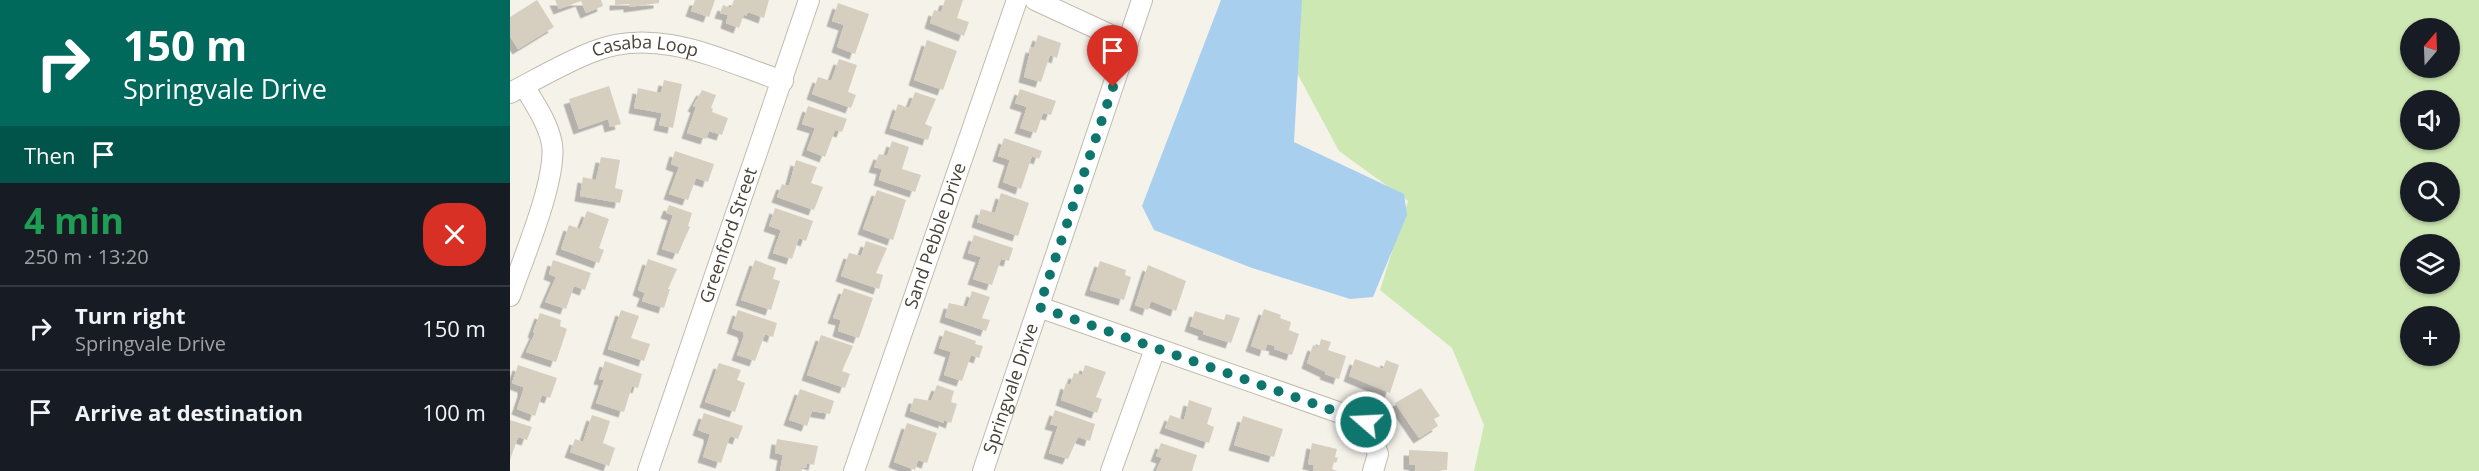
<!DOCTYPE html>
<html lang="en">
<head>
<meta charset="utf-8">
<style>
	:root { --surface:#171b24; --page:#20242c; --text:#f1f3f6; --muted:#9ea1a6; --line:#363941 }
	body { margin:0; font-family:"Open Sans",sans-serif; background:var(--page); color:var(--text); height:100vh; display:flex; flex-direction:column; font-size:22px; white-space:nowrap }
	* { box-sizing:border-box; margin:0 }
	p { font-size:20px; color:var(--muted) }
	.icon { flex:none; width:33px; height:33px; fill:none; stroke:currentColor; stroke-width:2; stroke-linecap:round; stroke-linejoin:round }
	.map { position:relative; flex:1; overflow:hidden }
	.drawer { display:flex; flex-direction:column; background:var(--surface); width:510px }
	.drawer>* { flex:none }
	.guide { background:#00695c; color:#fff; overflow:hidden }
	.needle { width:39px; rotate:19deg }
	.fabs { position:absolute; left:1890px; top:18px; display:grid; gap:12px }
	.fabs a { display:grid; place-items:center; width:60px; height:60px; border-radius:50%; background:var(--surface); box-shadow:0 2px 4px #0004; font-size:30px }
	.pin { position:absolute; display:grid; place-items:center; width:51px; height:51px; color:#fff; margin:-62px -26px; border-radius:50% 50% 50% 0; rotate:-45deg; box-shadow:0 0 6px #0007 }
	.pin .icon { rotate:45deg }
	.me { position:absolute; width:66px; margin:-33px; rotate:289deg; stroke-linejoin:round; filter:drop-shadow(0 0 4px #0008) }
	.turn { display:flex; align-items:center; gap:21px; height:126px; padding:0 24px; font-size:27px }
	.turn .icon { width:78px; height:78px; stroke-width:2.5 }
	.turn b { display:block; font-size:42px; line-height:51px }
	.then { display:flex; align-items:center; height:57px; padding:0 24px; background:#0003; gap:12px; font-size:22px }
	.round { display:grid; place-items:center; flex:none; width:63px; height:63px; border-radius:24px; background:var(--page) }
	.overview { display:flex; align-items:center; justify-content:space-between; height:102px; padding:0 24px }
	h1 { font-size:36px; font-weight:700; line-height:45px; color:#1e9e55 }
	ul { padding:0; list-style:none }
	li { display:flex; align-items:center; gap:18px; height:84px; padding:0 24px; border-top:2px solid var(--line) }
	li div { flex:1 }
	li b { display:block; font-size:22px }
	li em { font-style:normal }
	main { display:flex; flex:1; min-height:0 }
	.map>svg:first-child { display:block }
	.green { fill:#cee8b4; fill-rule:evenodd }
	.water { fill:#a9cfef }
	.building { fill:#d6cfc0; filter:url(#shadow) }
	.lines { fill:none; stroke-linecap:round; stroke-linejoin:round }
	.minor-casing { stroke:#c0bbad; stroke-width:22 }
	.minor { stroke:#fff; stroke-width:20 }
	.route { stroke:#0f766e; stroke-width:10; stroke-dasharray:0 18 }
	.labels { text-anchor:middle; stroke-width:5; stroke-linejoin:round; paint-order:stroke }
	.street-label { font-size:18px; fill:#494338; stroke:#fff }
</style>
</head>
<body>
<main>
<section class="drawer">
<div class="guide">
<div class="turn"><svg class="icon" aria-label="right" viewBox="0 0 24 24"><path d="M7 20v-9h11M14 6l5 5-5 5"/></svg><div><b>150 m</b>Springvale Drive</div></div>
<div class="then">Then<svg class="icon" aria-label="arrive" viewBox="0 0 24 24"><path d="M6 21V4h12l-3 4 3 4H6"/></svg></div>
</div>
<div class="overview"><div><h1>4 min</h1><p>250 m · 13:20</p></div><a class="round" style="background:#d93025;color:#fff"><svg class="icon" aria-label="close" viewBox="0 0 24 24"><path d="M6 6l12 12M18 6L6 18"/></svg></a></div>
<ul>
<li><svg class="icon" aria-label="right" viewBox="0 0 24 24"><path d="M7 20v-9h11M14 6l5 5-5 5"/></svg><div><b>Turn right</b><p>Springvale Drive</p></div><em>150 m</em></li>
<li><svg class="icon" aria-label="arrive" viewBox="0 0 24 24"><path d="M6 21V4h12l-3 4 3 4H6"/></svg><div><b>Arrive at destination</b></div><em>100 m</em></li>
</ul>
</section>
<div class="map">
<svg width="1969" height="471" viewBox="0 0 1969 471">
	<defs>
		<filter id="shadow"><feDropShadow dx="-5.5" dy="5.5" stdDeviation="0" flood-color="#0004"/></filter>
	</defs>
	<rect width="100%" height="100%" fill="#f5f2ea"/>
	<path class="green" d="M 784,0 L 1969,0 L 1969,471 L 964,471 L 974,425 L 942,348 L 870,290 L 898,201 L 829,151 L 787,73 ZM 1900,28 L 1940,28 L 1940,68 L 1900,68 ZM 1900,100 L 1940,100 L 1940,140 L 1900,140 ZM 1900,172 L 1940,172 L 1940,212 L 1900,212 ZM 1900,244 L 1940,244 L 1940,284 L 1900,284 ZM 1900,316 L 1940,316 L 1940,356 L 1900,356 Z"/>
	<path class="water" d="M 711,0 L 792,0 L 784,142 L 894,194 L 897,215 L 863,297 L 840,299 L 742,268 L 644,230 L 632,206 Z"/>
	<path class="building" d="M 27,0 L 44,27 L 8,49 L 0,36 L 0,17 Z
		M 45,0 L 91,0 L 93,6 L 76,13 L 71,1 L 49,9 Z
		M 105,0 L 149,0 L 149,3 L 119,7 L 119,4 L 105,5 Z
		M 185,0 L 205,0 L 199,17 L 181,11 Z
		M 224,0 L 259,0 L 254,18 L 238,12 L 236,16 L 234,14 L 229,28 L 216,23 L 218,15 L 210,13 L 213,5 L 221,8 Z
		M 435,0 L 453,0 L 447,18 L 459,22 L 454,36 L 420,23 L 424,10 L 431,12 Z
		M 328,3 L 359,14 L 345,54 L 327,47 L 334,25 L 322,21 Z
		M 528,35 L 551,43 L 547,58 L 540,55 L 531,82 L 514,77 L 521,47 L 524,48 Z
		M 417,40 L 447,51 L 433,90 L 404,80 Z
		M 329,59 L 347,65 L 338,92 L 346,95 L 341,108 L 302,94 L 308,77 L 321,81 Z
		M 154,80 L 172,84 L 163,128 L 149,125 L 152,113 L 124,108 L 128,88 L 151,93 Z
		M 99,86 L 111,124 L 100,127 L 98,119 L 69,129 L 59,99 Z
		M 510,89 L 546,101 L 541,115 L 533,113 L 526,133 L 510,128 L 517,107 L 505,103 Z
		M 192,90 L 206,95 L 201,108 L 203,109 L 202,112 L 218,118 L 212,135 L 199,131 L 196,139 L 177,133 L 186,107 L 183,106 Z
		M 405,92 L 426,99 L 415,124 L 422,127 L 418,140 L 380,128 L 388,104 L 399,108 Z
		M 298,106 L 337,119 L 332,132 L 325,130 L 315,157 L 297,150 L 305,128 L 292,124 Z
		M 494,138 L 532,151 L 529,159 L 522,156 L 511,189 L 493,182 L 500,160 L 488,156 Z
		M 382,141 L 399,147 L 392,169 L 411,175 L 405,192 L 369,180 L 372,169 L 364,167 L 369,154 L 377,156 Z
		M 165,151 L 204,164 L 198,182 L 186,178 L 178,200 L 159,194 L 169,167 L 161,164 Z
		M 91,157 L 110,160 L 105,188 L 113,190 L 110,203 L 70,196 L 73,177 L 86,180 Z
		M 286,160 L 307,167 L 301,183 L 313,187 L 304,210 L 267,197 L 272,184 L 279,186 Z
		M 367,190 L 396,200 L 383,240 L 353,229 Z
		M 491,193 L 519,203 L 508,236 L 467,222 L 471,209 L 485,213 Z
		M 159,205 L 182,213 L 178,226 L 180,227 L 168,254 L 152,249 L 163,215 L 156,213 Z
		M 265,208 L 303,221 L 296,241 L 289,238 L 282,259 L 263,253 L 271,230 L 259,226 Z
		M 77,211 L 99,219 L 89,248 L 94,250 L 89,263 L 51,249 L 59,225 L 70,229 Z
		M 464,235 L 503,248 L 499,261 L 491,259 L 482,285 L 463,279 L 471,257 L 458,253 Z
		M 356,241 L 377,248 L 366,273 L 373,275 L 369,289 L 331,276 L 339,253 L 351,256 Z
		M 138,259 L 167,269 L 158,289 L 160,289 L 154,308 L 132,301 L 135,293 L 128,290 Z
		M 43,260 L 81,273 L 75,290 L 64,286 L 56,309 L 35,302 L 46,277 L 39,274 Z
		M 245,260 L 266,268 L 263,279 L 270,281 L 261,310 L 231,300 Z
		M 590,261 L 616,270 L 615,275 L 621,277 L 614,300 L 580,290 Z
		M 638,265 L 676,281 L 666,311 L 641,301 L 638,310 L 625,305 Z
		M 334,288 L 363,298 L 349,338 L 328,331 L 331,320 L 323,318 Z
		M 462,291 L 480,297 L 472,318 L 480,320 L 476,331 L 435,317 L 439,303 L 457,307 Z
		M 754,309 L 771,315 L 770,318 L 781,322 L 779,330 L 789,334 L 782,355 L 764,349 L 765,346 L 757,344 L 755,351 L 741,346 Z
		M 111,310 L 129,316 L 121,338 L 140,344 L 134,361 L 98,349 Z
		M 228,310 L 267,323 L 263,337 L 255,334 L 245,361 L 227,355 L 234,336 L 233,332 L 222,328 Z
		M 685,311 L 714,320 L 716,314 L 730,318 L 721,343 L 693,334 L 694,331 L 680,326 Z
		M 30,313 L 51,320 L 50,326 L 57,329 L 46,362 L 16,352 L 25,333 L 23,332 Z
		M 435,330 L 466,341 L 465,344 L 473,346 L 469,358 L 461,355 L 452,381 L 434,375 L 441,352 L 429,348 Z
		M 311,335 L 343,346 L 332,371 L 340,374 L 335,388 L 297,375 Z
		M 811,339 L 821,342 L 818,350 L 836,356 L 829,379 L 815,374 L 816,372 L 797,363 L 803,345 L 809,347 Z
		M 845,359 L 873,369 L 876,360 L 889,365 L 880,393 L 839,376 Z
		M 95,361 L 132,374 L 128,388 L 122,386 L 114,412 L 86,403 L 94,380 L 89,379 Z
		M 209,363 L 231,370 L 227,380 L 235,383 L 225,412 L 195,402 Z
		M 8,365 L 47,378 L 40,398 L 32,395 L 25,416 L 7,409 L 13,391 L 13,387 L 2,383 Z
		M 575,365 L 596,372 L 586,397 L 592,399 L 587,413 L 551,400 L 556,383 L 560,385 L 564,373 L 572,375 Z
		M 427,385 L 444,391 L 441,402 L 447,404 L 441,423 L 434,420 L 434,423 L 400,411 L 404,398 L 421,401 Z
		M 911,388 L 930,416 L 924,419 L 928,426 L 909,438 L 885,403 Z
		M 290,389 L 324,401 L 320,414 L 302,411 L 297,426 L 279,420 Z
		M 679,400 L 702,408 L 697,424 L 704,427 L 699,443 L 655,428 L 660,415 L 674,420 Z
		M 545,410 L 585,424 L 580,441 L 568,437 L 558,459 L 539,453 L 548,426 L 540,424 Z
		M 194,413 L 233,426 L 228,439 L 220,436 L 211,463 L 193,457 L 199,438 L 199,434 L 188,430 Z
		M 82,415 L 100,421 L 93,443 L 105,448 L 99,466 L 60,452 L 65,439 L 73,442 Z
		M 733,416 L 773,429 L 764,457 L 724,445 Z
		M 0,420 L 22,427 L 17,440 L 8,437 L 0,460 Z
		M 397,423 L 427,433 L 417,463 L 408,460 L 405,470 L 384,462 Z
		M 267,439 L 308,446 L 304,465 L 297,463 L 296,468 L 291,467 L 290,471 L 270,471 L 273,455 L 265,453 Z
		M 651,443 L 687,455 L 682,471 L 646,471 L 652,458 L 646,456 Z
		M 802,443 L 827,449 L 825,457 L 828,458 L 826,463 L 824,462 L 822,469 L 827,471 L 803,471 L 804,465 L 798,464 Z
		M 899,450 L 938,452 L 937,470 L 905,471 L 905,465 L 899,464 Z"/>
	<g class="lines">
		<defs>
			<g id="minor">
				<path d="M 525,0 L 618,43"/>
				<path id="s1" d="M 0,93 C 27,79 54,63 82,52 C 146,25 213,61 273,81"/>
				<path d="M 0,296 C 13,259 47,180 42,144 C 38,123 25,104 14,86"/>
				<path d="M 529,307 L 856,422 L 868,454 L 863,471"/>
				<path id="s2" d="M 138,471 L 299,0"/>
				<path id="s3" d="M 344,471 L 507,0"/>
				<path id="s4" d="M 473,471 L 632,0"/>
				<path d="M 601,471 L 645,349"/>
			</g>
		</defs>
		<use href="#minor" class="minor-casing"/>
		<use href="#minor" class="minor"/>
	</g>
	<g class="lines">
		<path class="route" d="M 603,87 L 529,307 L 856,422"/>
	</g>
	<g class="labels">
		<g class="street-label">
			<text dy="6" stroke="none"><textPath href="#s1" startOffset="146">Casaba Loop</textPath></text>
			<text dy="6" stroke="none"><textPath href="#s2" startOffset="249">Greenford Street</textPath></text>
			<text dy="6" stroke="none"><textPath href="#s3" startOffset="249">Sand Pebble Drive</textPath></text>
			<text dy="6" stroke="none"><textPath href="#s4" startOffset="87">Springvale Drive</textPath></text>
		</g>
	</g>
</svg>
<div class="fabs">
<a><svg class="needle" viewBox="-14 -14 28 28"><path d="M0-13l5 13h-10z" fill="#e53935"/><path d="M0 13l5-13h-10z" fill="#9ea1a6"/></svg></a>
<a><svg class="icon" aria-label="sound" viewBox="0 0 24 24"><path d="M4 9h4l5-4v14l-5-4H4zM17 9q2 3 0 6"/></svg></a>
<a><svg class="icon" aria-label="search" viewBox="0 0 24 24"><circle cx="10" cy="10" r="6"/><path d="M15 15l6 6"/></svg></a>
<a><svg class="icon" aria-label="layers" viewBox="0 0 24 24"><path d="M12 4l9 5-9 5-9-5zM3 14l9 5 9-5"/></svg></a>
<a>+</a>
</div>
<div class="pin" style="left:603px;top:87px;background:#d93025"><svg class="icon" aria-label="arrive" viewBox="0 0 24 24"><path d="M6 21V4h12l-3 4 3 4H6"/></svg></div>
<svg class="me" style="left:856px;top:422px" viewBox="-20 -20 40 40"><circle r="17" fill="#0f766e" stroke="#fff" stroke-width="3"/><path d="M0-11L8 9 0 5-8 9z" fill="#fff"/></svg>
</div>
</main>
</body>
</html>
